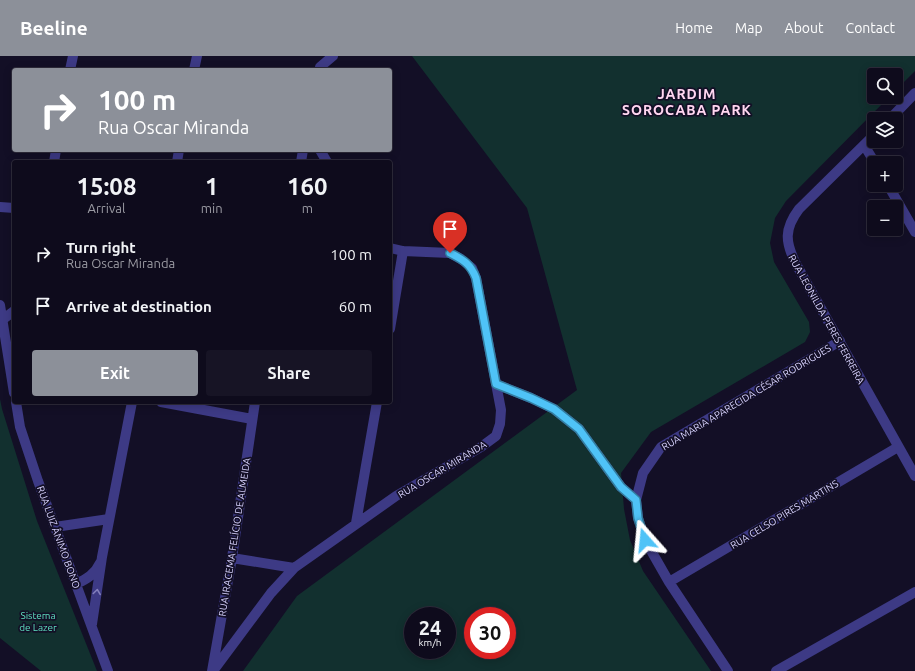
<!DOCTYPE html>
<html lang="en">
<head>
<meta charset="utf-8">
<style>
	:root { --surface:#0e0b1c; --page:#171425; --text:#f1f3f6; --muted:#9b9ba3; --line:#2e2b3b; --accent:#8c9099 }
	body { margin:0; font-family:Ubuntu,sans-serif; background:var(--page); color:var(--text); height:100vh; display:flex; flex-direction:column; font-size:15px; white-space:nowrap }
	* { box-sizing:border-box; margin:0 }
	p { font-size:13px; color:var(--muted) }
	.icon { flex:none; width:22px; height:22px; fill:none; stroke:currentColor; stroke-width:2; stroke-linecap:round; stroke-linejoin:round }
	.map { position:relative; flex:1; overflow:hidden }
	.details { position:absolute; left:12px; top:104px; width:380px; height:244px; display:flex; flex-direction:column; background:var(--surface); border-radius:4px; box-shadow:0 2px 10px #0003,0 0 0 1px var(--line) }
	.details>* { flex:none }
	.guide { position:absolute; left:12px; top:12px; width:380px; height:84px; border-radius:4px; box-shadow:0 2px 10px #0003,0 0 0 1px var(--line); background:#8c9099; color:#fff; overflow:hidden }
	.buttons { position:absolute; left:867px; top:12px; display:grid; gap:8px }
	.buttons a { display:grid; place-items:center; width:36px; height:36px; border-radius:4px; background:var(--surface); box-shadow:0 2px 10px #0003,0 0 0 1px var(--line); font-size:20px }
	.speed { position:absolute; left:404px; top:551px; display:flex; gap:8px; font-size:20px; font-weight:700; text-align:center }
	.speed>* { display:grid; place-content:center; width:52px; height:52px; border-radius:50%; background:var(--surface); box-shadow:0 2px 10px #0003,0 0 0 1px var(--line); line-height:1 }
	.speed small { font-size:10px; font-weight:400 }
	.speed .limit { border:6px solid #d22; background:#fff; color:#111 }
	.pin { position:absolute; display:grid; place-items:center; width:34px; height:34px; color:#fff; margin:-41px -17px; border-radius:50% 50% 50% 0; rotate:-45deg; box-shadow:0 0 4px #0007 }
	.pin .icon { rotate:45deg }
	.me { position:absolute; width:44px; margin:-22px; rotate:342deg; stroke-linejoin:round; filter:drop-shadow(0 0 3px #0008) }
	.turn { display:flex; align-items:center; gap:14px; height:84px; padding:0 20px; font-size:18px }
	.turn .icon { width:52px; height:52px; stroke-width:2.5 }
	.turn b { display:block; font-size:28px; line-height:34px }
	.eta { display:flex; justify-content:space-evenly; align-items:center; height:68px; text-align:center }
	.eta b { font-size:24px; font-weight:600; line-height:28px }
	.button { display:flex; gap:8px; margin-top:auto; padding:8px 20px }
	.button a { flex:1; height:46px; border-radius:4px; background:var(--accent); color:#fff; font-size:16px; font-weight:600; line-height:46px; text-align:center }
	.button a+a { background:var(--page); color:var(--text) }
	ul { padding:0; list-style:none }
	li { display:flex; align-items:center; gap:12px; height:52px; padding:0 20px }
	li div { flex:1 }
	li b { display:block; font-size:15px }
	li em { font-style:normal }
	header { display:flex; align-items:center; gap:24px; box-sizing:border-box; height:56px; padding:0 20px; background:var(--accent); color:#fff }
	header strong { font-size:19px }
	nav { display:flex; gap:22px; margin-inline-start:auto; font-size:14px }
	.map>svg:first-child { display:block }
	.green { fill:#12302f; fill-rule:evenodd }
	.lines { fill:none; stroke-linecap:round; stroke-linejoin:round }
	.minor { stroke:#3d3a85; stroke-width:10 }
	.oneway { stroke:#837fbc }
	.route-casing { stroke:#337fa1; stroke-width:10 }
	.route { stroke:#4fc3f7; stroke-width:7 }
	.labels { text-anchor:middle; stroke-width:3.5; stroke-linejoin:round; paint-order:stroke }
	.street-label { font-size:10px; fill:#d9d4ff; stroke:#130f26 }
	.park-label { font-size:10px; fill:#5fe0c0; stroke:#130f26 }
	.district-label { font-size:14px; font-weight:bold; letter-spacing:1px; fill:#ffd6f0; stroke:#130f26 }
</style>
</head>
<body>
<header>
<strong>Beeline</strong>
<nav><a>Home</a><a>Map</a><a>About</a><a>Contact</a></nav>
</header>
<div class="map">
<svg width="915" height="615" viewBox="0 0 915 615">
	<rect width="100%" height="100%" fill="#130f26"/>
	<path class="green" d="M 412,0 L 915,0 L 915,15 L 896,34 L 896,19 L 874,19 L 874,41 L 889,41 L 786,145 L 775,162 L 770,187 L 774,206 L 809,266 L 810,276 L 805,286 L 651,376 L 621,417 L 624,453 L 630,484 L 643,515 L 711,615 L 243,615 L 297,540 L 577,334 L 527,152 ZM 413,560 L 447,560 L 447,594 L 413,594 ZM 473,560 L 507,560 L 507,594 L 473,594 Z
		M 0,343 L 2,353 L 37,465 L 97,615 L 41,615 L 0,582 Z"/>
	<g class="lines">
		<path class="minor" d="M 320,11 L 333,0
			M 70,14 L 73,0
			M 194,14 L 197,0
			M 890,63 L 915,37
			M 874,79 L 799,153 C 784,173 785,186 796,208 L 915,420
			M 864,89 L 875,107
			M 320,94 L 327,106
			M 54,106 L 56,94
			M 177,106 L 179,94
			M 301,106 L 303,94
			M 888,129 L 915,176
			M 0,151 L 14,152
			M 0,249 L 14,337
			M 2,264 L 14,255
			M 390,273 L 403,195
			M 496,328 L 531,342 L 554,353 L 579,373 L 621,431 L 636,444
			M 16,346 L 20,371 L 38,425 L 108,615
			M 161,346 L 252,363
			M 356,467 L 377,346
			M 55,471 L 109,463
			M 232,502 L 294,512
			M 669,526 L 898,391
			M 76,528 C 87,523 95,518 100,507
			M 92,568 L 102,501 L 132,346
			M 212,615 L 232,502 L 255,346
			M 213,615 L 271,537 L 294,512 L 396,440 L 481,391 L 496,380 L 500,368 L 501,354 L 476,222 L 472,212 L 461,203 L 450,197 L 403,195 L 390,192
			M 728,615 L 669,526 L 645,484 L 638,462 L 636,444 L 643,417 L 661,391 L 840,285
			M 776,615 L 915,536"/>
	</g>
	<defs><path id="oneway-chevron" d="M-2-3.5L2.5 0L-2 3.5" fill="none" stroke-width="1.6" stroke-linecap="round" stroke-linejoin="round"/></defs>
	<use class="oneway" href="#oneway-chevron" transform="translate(97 536) rotate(-82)"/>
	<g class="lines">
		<defs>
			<path id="route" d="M 450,197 C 463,204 470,207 476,222 L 496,328 L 531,342 L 554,353 L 579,373 L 621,431 L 636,444 L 638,462 L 645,484"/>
		</defs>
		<use href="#route" class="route-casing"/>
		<use href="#route" class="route"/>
	</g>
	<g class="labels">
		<g class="street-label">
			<text transform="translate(827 263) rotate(61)" y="4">RUA LEONILDA PERES FERREIRA</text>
			<text transform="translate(746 341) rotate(-31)" y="4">RUA MARIA APARECIDA CÉSAR RODRIGUES</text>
			<text transform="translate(442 413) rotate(-31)" y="4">RUA OSCAR MIRANDA</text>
			<text transform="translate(784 458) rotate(-31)" y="4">RUA CELSO PIRES MARTINS</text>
			<text transform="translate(59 481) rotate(70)" y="4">RUA LUIZ ÂNIMO BONO</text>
			<text transform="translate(234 481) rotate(-81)" y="4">RUA IRACEMA FELÍCIO DE ALMEIDA</text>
		</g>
		<g class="park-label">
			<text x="38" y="563">Sistema<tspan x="38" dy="12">de Lazer</tspan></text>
		</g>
		<g class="district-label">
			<text x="687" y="43">JARDIM<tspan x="687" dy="16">SOROCABA PARK</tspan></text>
		</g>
	</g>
</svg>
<div class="buttons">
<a><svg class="icon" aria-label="search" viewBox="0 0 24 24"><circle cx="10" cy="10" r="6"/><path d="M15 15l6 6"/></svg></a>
<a><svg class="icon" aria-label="layers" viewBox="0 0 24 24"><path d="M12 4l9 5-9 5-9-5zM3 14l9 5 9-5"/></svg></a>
<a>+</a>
<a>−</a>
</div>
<div class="speed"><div>24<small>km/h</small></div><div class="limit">30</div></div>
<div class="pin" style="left:450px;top:197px;background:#d93025"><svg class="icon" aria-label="arrive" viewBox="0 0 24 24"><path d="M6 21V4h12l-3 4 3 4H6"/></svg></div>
<svg class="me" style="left:645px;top:484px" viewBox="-20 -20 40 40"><path d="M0-17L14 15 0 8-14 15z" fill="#4fc3f7" stroke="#fff" stroke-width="4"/></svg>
<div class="guide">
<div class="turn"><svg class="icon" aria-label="right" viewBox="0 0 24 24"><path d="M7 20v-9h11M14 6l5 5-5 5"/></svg><div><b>100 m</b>Rua Oscar Miranda</div></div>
</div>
<section class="details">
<div class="eta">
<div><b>15:08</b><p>Arrival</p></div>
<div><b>1</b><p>min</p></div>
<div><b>160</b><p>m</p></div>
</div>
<ul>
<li><svg class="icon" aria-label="right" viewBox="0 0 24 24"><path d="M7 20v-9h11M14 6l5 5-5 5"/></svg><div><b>Turn right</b><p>Rua Oscar Miranda</p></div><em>100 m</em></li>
<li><svg class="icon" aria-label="arrive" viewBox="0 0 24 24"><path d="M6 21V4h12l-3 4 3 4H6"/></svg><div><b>Arrive at destination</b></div><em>60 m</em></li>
</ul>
<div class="button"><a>Exit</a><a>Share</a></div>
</section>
</div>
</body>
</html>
